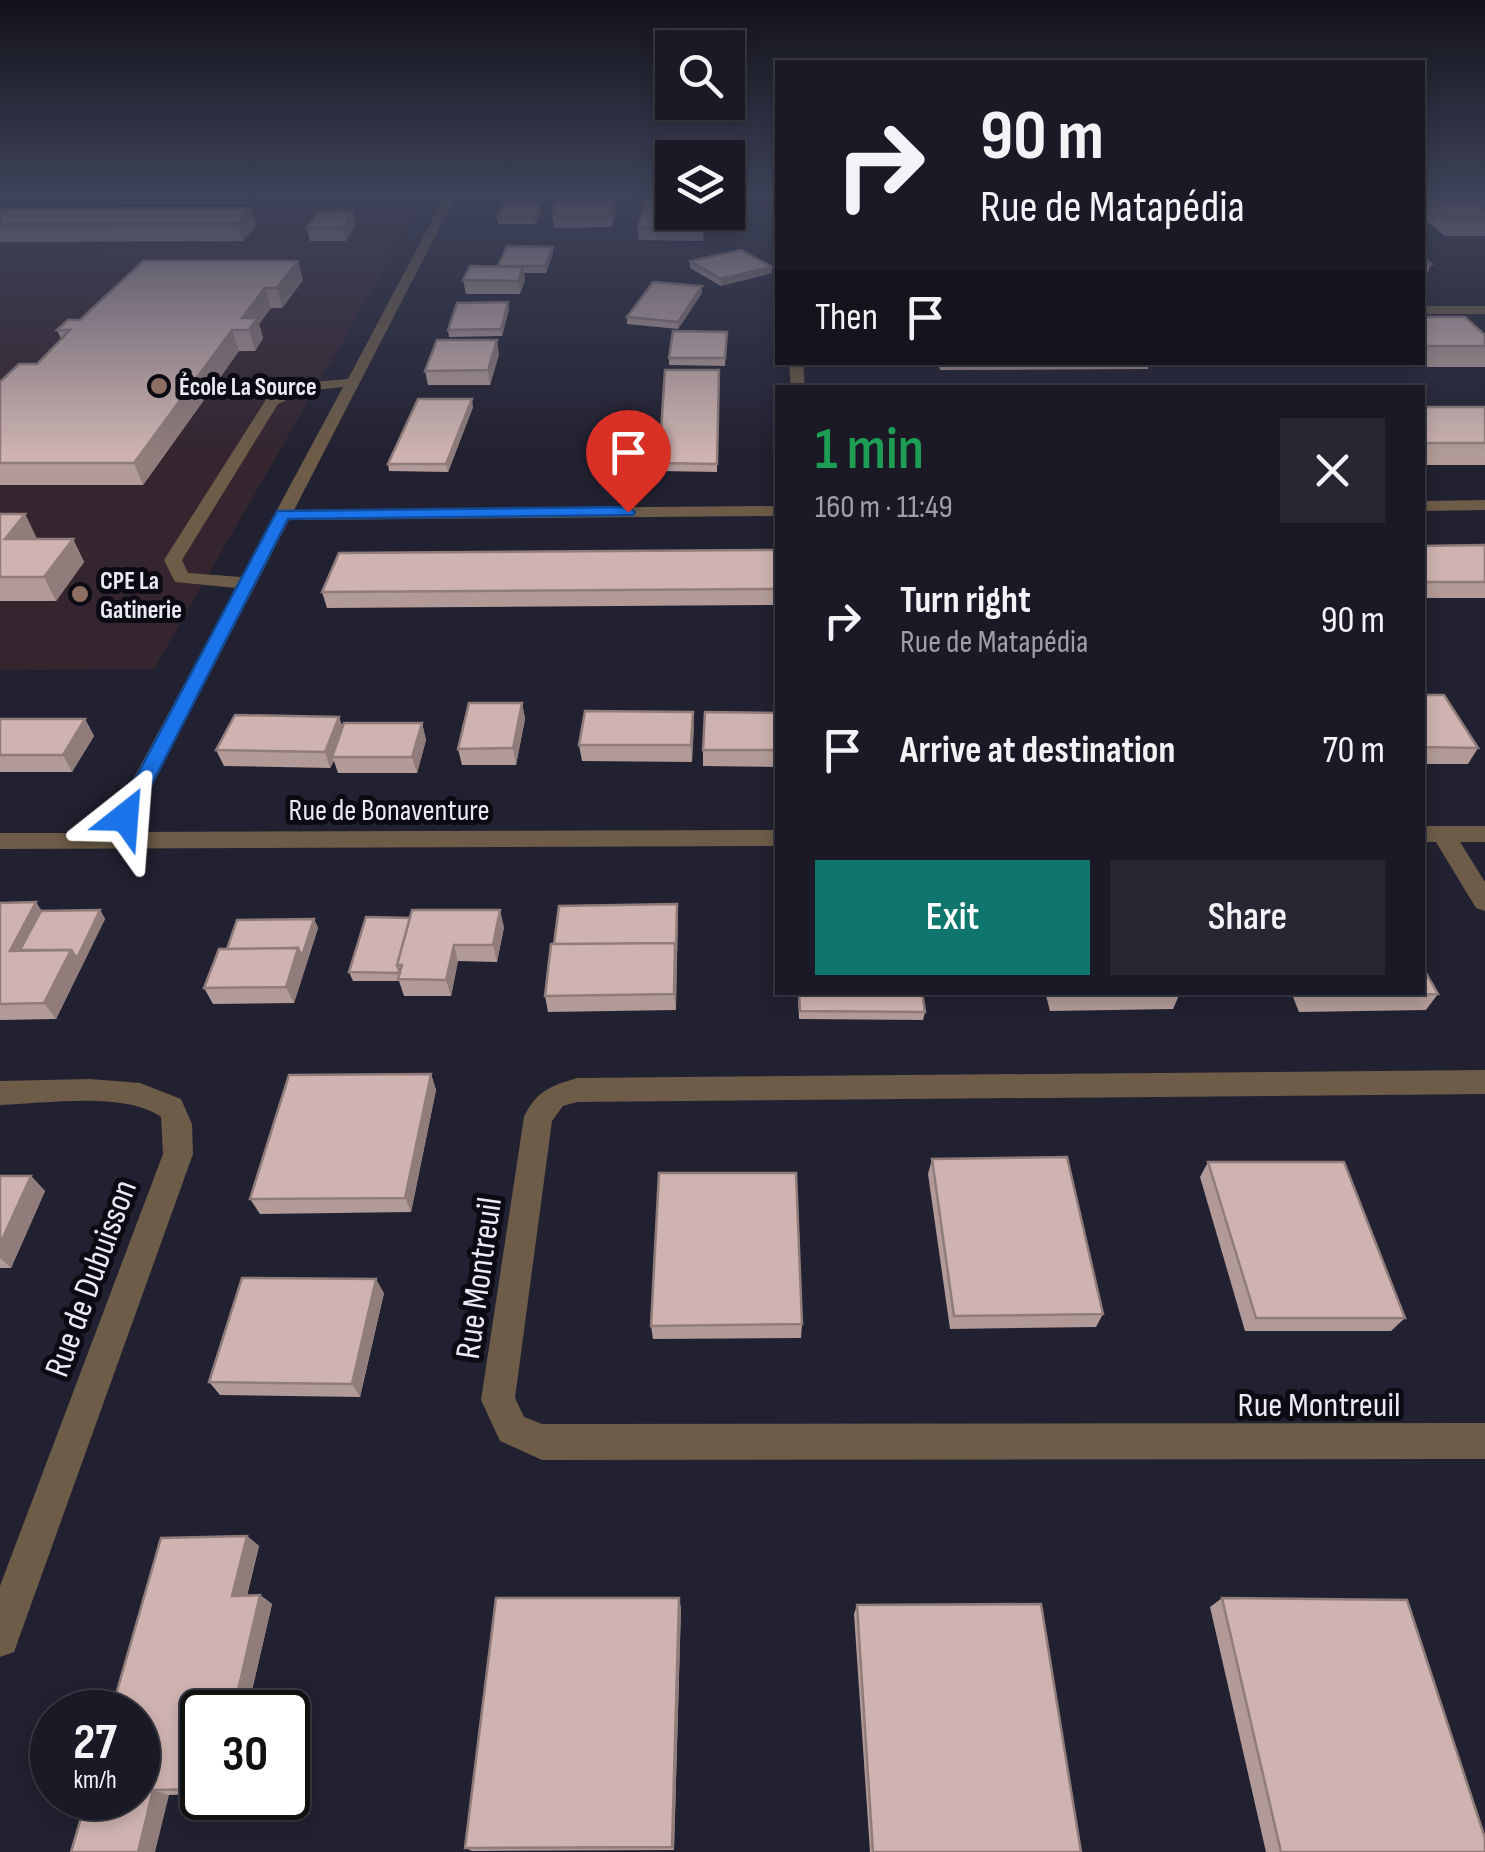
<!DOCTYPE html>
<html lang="en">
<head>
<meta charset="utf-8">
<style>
	:root { --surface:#1a1925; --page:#272632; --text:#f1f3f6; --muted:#9fa0a7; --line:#383842; --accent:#0f766e }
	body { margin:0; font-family:"Sofia Sans Condensed",sans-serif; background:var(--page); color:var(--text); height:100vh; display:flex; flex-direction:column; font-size:38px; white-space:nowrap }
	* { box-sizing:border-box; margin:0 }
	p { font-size:32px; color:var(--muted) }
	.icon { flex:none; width:55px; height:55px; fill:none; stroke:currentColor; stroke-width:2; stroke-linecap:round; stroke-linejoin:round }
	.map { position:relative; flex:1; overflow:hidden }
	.panel { position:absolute; left:775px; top:385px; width:650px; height:610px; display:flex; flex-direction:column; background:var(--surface); border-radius:0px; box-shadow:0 5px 15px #0003,0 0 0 2px var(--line) }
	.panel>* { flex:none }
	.top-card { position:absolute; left:775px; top:60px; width:650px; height:305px; border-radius:0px; box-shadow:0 5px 15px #0003,0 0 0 2px var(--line); background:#1a1925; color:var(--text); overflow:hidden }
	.tools { position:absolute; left:655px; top:30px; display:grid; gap:20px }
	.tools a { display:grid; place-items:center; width:90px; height:90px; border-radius:0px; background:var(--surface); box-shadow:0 5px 15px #0003,0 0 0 2px var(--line); font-size:50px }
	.speed { position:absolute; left:30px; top:1690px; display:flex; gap:20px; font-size:50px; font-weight:700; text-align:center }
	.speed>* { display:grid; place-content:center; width:130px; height:130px; border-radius:50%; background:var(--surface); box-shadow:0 5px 15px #0003,0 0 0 2px var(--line); line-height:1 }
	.speed small { font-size:25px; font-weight:400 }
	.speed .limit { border:5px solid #111; border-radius:15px; background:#fff; color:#111 }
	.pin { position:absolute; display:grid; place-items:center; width:85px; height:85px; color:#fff; margin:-102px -42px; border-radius:50% 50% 50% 0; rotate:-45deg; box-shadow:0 0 10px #0007 }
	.pin .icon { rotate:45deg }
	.me { position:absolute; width:110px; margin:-55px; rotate:28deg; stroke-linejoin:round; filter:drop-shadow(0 0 8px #0008) }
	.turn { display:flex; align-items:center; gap:35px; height:210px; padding:0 40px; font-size:45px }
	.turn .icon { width:130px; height:130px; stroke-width:2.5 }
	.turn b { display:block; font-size:70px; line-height:85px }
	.then { display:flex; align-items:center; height:95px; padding:0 40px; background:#0003; gap:20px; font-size:38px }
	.round { display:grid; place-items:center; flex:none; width:105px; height:105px; border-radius:0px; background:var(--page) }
	.summary { display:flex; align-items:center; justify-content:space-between; height:170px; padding:0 40px }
	h1 { font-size:60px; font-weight:600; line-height:75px; color:#1e9e55 }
	.button { display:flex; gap:20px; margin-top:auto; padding:20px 40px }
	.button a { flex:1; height:115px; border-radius:0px; background:var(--accent); color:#fff; font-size:40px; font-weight:600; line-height:115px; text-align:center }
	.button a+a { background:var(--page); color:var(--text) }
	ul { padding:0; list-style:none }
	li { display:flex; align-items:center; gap:30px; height:130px; padding:0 40px }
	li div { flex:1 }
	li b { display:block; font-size:38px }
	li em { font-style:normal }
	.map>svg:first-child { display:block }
	.commercial { fill:#332531 }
	.education { fill:#34252f }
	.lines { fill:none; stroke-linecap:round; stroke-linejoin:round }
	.minor { fill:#6d5c48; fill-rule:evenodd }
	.wall { fill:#b19a97 }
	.shaded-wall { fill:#907d7b }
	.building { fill:#ceb3b0; stroke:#907d7b; stroke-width:2.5 }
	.route { fill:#1a73e8; stroke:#114b97; stroke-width:2.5 }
	.education-dot { fill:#8d6e63; stroke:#0c0b13; stroke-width:4 }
	.labels { text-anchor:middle; stroke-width:10; stroke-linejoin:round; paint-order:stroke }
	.far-poi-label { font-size:25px; font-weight:bold; fill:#eaeaf5; stroke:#0c0b13; text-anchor:start }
	.street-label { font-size:30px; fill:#eaeaf5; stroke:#0c0b13 }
	.near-street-label { font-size:35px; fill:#eaeaf5; stroke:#0c0b13 }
</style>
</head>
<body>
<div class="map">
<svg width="1485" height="1852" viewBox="0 0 1485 1852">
	<rect width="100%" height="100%" fill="#222131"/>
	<path class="commercial" d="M 421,203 L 398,245 L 0,249 L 0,204 Z"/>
	<path class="education" d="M 398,245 L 154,669 L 0,670 L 0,249 Z"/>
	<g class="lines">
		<path class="minor" d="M 446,194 L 457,194 L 294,510 L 778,506 L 778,516 L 289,520 L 128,832 L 778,830 L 778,846 L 0,849 L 0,833 L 104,833 L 236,588 L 175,582 L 164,560 L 267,398 L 302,383 L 348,379 ZM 343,387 L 241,577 L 188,573 L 182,560 L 278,404 L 305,391 Z
			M 1422,306 L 1485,306 L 1485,314 L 1422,314 Z
			M 789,362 L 803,362 L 805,388 L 791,388 Z
			M 1485,500 L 1485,510 L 1422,511 L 1422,501 Z
			M 1422,826 L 1485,826 L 1485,842 L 1460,842 L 1485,882 L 1485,911 L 1476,908 L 1436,842 L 1422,842 Z
			M 1485,1070 L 1485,1094 L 577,1102 L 563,1106 L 552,1121 L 515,1398 L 524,1417 L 542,1424 L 1485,1423 L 1485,1459 L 542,1460 L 500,1441 L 481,1400 L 524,1117 C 536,1091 551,1086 577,1078 Z
			M 90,1079 L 140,1083 L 181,1099 L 192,1124 L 193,1154 L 19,1638 L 14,1652 L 0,1657 L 0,1586 L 163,1154 L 161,1117 C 124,1091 44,1104 0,1105 L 0,1081 Z"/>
	</g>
	<path class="wall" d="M 1422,194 L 1485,194 L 1485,236 L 1445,236 L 1422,217 Z
		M 541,202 L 541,208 L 535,224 L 498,224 L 497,217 Z
		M 616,206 L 612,227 L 554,228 L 552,215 Z
		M 251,208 L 256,226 L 243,241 L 0,242 L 0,209 Z
		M 353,211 L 356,224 L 346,241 L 310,241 L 307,228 Z
		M 672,212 L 706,212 L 703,241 L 639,240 L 638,228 Z
		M 553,247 L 553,253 L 546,273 L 524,273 L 525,280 L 520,294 L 466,294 L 463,280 Z
		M 1422,256 L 1431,264 L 1426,277 L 1422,277 Z
		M 690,261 L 772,273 L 721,286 L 690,268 Z
		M 303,280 L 282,308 L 271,308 L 259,324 L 263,338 L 255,351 L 239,351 L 143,485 L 0,485 L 0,382 L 37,364 L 61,339 L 57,330 L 80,320 Z
		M 702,293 L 678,329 L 627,324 L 627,317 Z
		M 509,309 L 502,336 L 449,337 L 448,330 Z
		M 1422,317 L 1485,335 L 1485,367 L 1283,367 L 1280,362 L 1422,362 Z
		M 727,339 L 725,366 L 669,365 L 669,358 Z
		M 499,354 L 490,385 L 428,385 L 425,371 Z
		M 938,362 L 1149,362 L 1148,369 L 940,370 Z
		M 719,370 L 717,472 L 659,471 L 659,463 Z
		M 473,407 L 448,472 L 389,471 L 388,464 Z
		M 1422,407 L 1485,407 L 1485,465 L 1422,465 Z
		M 0,514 L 25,514 L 36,537 L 35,539 L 73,539 L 84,562 L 56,601 L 0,601 Z
		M 1485,545 L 1485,598 L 1422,598 L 1422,546 Z
		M 778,550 L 778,605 L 327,608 L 322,592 Z
		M 1422,695 L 1478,748 L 1468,764 L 1422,764 Z
		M 522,703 L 525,719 L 516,765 L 462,765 L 458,749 Z
		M 693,712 L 692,762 L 582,761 L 579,745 Z
		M 778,713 L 778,767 L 703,766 L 703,750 Z
		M 339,717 L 343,728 L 422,723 L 426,740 L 417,773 L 338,773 L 334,761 L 330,768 L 224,766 L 216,750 Z
		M 0,719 L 85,719 L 94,736 L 72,772 L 0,772 Z
		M 0,903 L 41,911 L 100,910 L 105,919 L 56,1019 L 0,1020 Z
		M 677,904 L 676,1010 L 548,1012 L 545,996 Z
		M 314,919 L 318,928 L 294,1003 L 213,1004 L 204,988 L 227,949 Z
		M 504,927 L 497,962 L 458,961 L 451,996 L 404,996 L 399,981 L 353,981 L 349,972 Z
		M 798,992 L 925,1012 L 923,1020 L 799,1019 Z
		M 1045,992 L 1180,992 L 1180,993 L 1173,1009 L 1050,1011 Z
		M 1291,992 L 1422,992 L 1438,994 L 1426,1010 L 1299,1012 Z
		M 431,1074 L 436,1090 L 411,1212 L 260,1214 L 250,1199 Z
		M 932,1159 L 1103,1314 L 1096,1327 L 950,1329 L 928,1174 Z
		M 1208,1162 L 1405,1318 L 1391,1331 L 1245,1331 L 1200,1177 Z
		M 0,1176 L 31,1176 L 45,1191 L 11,1268 L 0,1268 Z
		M 384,1293 L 360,1397 L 220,1395 L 209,1382 Z
		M 802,1324 L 801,1338 L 653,1339 L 651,1326 Z
		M 247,1536 L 259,1546 L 247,1596 L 260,1595 L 272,1604 L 247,1712 L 202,1712 L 202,1794 L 169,1795 L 71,1852 Z
		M 1222,1598 L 1485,1852 L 1266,1852 L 1210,1607 Z
		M 857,1605 L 1081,1852 L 870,1852 L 854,1614 Z
		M 681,1607 L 674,1850 L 472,1851 L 465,1848 Z"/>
	<path class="shaded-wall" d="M 615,194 L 616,206 L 612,227 L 611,215 Z
		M 541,202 L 541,208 L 535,224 L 534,218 Z
		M 251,208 L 256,226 L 243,241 L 238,223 Z
		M 353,211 L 356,224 L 346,241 L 343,228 Z
		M 553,247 L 553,253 L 546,273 L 545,266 Z
		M 298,261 L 303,280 L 282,308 L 277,288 Z
		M 523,267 L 525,280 L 520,294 L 518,281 Z
		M 772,267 L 772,273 L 721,286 L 721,279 Z
		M 702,286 L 702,293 L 678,329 L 678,322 Z
		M 265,288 L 271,308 L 259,324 L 263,338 L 255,351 L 249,330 L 242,318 Z
		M 508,302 L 509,309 L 502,336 L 501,329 Z
		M 232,330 L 239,351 L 143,485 L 134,463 Z
		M 497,340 L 499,354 L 490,385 L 488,370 Z
		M 472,399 L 473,407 L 448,472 L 446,464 Z
		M 25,514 L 36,537 L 17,562 L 5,539 Z
		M 73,539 L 84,562 L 56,601 L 44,577 Z
		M 522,703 L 525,719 L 516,765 L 513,748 Z
		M 693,712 L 694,729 L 692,762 L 691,745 Z
		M 339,717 L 345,734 L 332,757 L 334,761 L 330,768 L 325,752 Z
		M 85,719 L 94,736 L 72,772 L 63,755 Z
		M 422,723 L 426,740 L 417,773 L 412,757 Z
		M 36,902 L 47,919 L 26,958 L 10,951 Z
		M 677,904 L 678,913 L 676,1010 L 674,994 Z
		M 100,910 L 105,919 L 56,1019 L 44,1003 L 71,950 Z
		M 500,910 L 504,927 L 497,962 L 493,945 Z
		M 314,919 L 318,928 L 294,1003 L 286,987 L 298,948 Z
		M 454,945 L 458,961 L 451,996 L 446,980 Z
		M 431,1074 L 436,1090 L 411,1212 L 405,1198 Z
		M 31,1176 L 45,1191 L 11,1268 L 0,1258 L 0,1244 Z
		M 376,1279 L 384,1293 L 360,1397 L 352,1384 Z
		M 247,1536 L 259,1546 L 244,1605 L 232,1596 Z
		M 260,1595 L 272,1604 L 247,1712 L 233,1712 Z
		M 679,1598 L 681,1607 L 674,1850 L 672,1847 Z
		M 153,1790 L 169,1795 L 155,1852 L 138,1852 Z"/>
	<path class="building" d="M 559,194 L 615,194 L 611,215 L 552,215 Z
		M 1423,194 L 1485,194 L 1485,208 L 1480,208 L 1485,212 L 1485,218 L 1453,218 Z
		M 646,196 L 672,196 L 672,212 L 704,212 L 703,228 L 638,228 Z
		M 505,202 L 541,202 L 534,218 L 497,217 Z
		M 251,208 L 238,223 L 0,224 L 0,209 Z
		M 353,211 L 343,228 L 307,228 L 319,212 Z
		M 507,246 L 553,247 L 545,266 L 498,266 Z
		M 741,250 L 772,267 L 721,279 L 690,261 Z
		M 1422,256 L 1431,264 L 1422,264 Z
		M 143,261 L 298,261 L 277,288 L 265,288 L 242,318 L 257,318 L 249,330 L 232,330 L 134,463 L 0,463 L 0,382 L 19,364 L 37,364 L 70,330 L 57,330 L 68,320 L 80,320 Z
		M 470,266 L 523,267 L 518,281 L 463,280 Z
		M 653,282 L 702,286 L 678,322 L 627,317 Z
		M 508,302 L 501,329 L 448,330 L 457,303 Z
		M 1422,317 L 1465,317 L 1485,335 L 1485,346 L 1422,346 Z
		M 673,331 L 727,332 L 725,358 L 669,358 Z
		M 437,340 L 497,340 L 488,370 L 425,371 Z
		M 665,370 L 719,370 L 717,464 L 659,463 Z
		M 418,399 L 472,399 L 446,464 L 388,464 Z
		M 1422,407 L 1485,407 L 1485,443 L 1422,443 Z
		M 0,514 L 25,514 L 5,539 L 73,539 L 44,577 L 0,577 Z
		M 1485,545 L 1485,582 L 1422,582 L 1422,546 Z
		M 778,550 L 778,589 L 322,592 L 339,553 Z
		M 1422,695 L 1444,695 L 1478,748 L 1422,747 Z
		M 469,703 L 522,703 L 513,748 L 458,749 Z
		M 585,711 L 693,712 L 691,745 L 579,745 Z
		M 705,712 L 778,713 L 778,750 L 703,750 Z
		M 235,715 L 339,717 L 325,752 L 216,750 Z
		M 0,719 L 85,719 L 63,755 L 0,755 Z
		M 344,723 L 422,723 L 412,757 L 332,757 Z
		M 36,902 L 10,951 L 71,950 L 44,1003 L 0,1004 L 0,903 Z
		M 677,904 L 676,951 L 675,943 L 554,944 L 559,906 Z
		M 100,910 L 77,958 L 71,950 L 20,950 L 41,911 Z
		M 412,910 L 500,910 L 493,945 L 454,945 L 446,980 L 398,979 L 402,965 L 397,965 Z
		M 366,917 L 410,918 L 397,965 L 400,973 L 349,972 Z
		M 314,919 L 302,956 L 298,948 L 227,949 L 237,920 Z
		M 675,943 L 674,994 L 545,996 L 551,944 Z
		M 298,948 L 286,987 L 204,988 L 219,949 Z
		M 1422,966 L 1438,994 L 1308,996 L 1307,992 L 1422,992 Z
		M 799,992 L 922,992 L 925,1012 L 800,1011 Z
		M 1054,992 L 1180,992 L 1180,993 L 1055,994 Z
		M 431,1074 L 405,1198 L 250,1199 L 289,1075 Z
		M 1067,1157 L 1103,1314 L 954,1316 L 932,1159 Z
		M 1208,1162 L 1344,1162 L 1405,1318 L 1256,1318 Z
		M 659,1173 L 796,1173 L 802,1324 L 651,1326 Z
		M 0,1176 L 31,1176 L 0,1244 Z
		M 242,1278 L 376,1279 L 352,1384 L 209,1382 Z
		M 247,1536 L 232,1596 L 260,1595 L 233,1712 L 202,1712 L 202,1789 L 153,1790 L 138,1852 L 71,1852 L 87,1798 L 138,1798 L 138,1712 L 111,1712 L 161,1538 Z
		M 496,1598 L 679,1598 L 672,1847 L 465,1848 Z
		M 1222,1598 L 1407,1600 L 1485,1838 L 1485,1852 L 1281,1852 Z
		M 1041,1604 L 1081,1852 L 873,1852 L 857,1605 Z"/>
	<linearGradient id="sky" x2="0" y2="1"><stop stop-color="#13121b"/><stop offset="0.43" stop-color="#3e435a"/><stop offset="1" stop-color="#3e435a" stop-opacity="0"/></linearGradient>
	<rect width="1485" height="454" fill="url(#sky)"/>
	<path class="route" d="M 628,507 L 635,512 L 633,515 L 288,519 L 135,817 L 132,822 L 118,822 L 115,817 L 277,511 Z"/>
	<g class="education-dot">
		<circle cx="159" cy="386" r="10"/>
		<circle cx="80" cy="594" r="10"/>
	</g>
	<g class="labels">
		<g class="far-poi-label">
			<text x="179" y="395">École La Source</text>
			<text x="100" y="589">CPE La<tspan x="100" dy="29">Gatinerie</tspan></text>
		</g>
		<g class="street-label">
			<text x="389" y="820">Rue de Bonaventure</text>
		</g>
		<g class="near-street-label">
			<text transform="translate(90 1278) rotate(-70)" y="12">Rue de Dubuisson</text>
			<text transform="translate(478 1278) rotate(-82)" y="12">Rue Montreuil</text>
			<text x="1319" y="1416">Rue Montreuil</text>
		</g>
	</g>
</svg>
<div class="tools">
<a><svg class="icon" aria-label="search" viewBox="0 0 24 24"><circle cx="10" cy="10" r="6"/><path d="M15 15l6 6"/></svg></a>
<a><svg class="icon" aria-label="layers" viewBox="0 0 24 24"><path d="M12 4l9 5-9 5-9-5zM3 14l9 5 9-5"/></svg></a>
</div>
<div class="speed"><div>27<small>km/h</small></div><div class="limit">30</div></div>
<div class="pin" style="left:628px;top:512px;background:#d93025"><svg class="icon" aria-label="arrive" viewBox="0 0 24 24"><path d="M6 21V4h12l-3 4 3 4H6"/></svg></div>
<svg class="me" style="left:125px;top:817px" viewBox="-20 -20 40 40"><path d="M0-17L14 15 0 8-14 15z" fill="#1a73e8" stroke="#fff" stroke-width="4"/></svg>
<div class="top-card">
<div class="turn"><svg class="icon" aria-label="right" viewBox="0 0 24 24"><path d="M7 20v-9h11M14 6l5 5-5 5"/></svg><div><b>90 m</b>Rue de Matapédia</div></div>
<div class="then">Then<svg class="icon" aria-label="arrive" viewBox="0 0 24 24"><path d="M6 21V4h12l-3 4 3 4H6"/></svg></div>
</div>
<section class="panel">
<div class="summary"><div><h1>1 min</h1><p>160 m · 11:49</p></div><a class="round"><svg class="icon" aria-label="close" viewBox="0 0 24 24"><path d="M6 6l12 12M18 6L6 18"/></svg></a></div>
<ul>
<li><svg class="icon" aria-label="right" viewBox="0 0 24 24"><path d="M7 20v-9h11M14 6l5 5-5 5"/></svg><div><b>Turn right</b><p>Rue de Matapédia</p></div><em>90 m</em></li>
<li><svg class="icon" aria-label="arrive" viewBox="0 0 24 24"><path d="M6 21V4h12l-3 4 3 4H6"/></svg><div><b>Arrive at destination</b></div><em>70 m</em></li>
</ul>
<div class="button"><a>Exit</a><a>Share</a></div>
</section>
</div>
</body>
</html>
